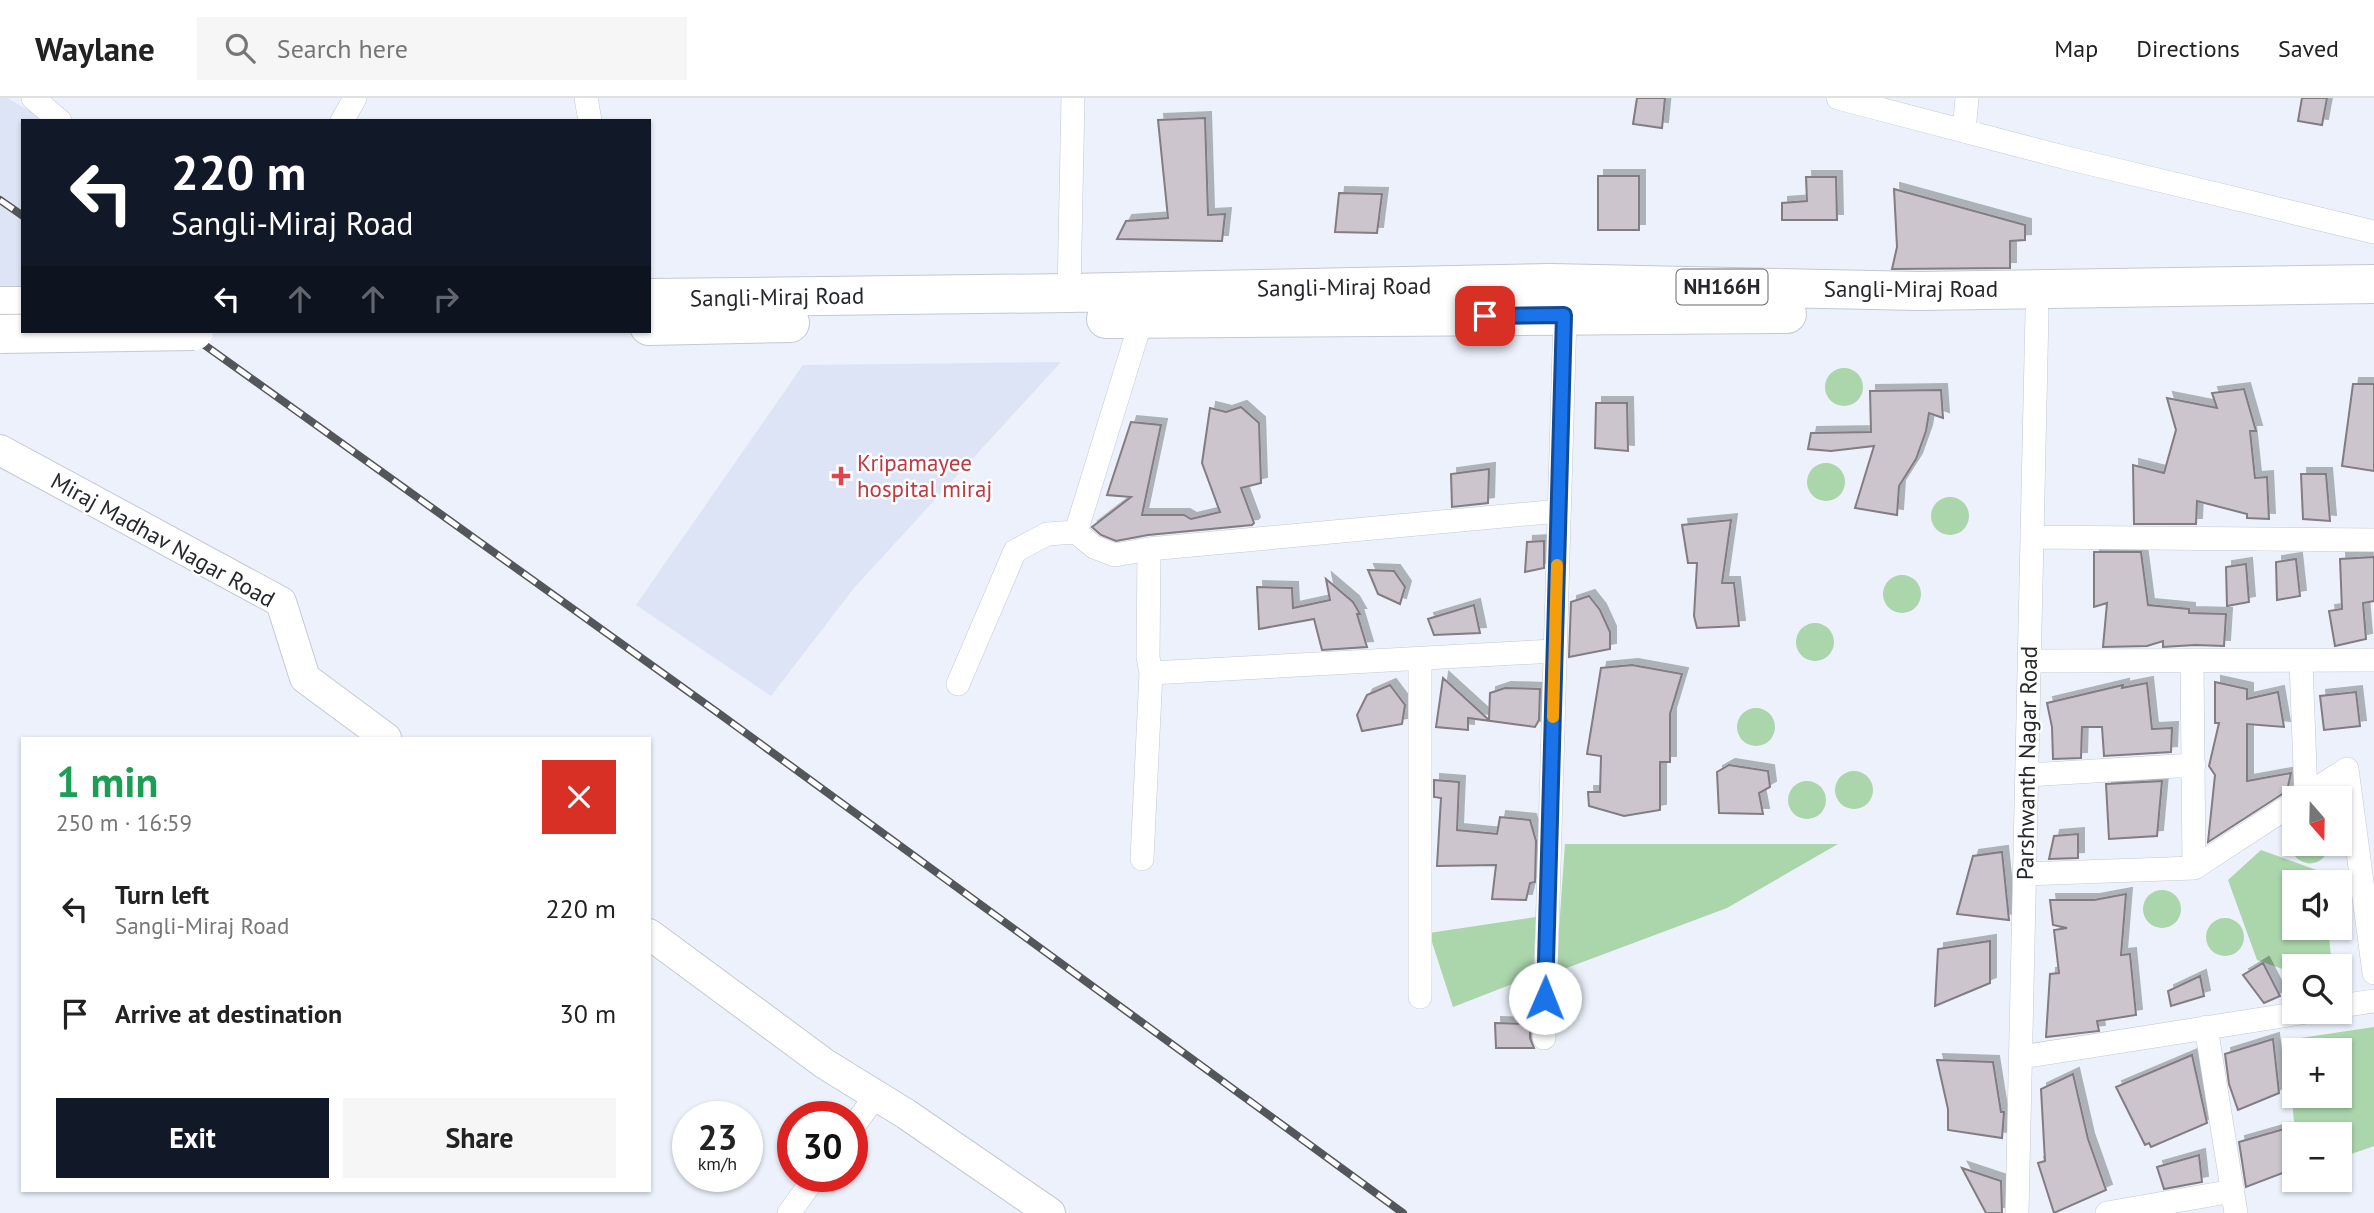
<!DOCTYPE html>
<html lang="en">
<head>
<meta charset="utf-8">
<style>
	:root { --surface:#fff; --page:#f6f6f6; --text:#222; --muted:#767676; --line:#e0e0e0; --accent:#111827 }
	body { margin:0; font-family:"PT Sans",sans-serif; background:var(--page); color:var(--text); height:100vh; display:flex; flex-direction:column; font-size:26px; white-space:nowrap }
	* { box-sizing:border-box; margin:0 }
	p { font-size:23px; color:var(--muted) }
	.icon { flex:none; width:38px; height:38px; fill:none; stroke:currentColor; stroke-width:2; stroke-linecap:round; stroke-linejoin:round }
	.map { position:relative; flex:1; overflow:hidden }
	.side { position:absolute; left:21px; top:639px; width:630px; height:455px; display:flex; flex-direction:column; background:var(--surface); border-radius:0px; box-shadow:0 2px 5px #0004 }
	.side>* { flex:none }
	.guide { position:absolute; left:21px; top:21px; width:630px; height:214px; border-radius:0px; box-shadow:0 2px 5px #0004; background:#111827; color:#fff; overflow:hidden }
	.needle { width:46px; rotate:160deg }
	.tools { position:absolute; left:2282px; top:688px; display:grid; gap:14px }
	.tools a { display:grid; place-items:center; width:70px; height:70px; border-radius:0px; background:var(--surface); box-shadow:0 2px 5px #0004; font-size:35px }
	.speed { position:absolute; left:672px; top:1003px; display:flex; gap:14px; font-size:35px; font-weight:700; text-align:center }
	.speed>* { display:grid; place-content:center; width:91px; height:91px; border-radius:50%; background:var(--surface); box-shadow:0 2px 5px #0004; line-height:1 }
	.speed small { font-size:18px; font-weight:400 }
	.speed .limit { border:10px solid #d22; background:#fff; color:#111 }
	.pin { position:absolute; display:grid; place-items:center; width:60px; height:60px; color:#fff; margin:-30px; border-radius:14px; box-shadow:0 4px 10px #0006 }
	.me { position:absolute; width:77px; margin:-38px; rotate:1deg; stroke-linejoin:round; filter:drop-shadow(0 0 5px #0008) }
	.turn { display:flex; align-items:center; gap:24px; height:147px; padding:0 35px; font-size:32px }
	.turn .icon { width:91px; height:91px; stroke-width:2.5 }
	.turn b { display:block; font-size:49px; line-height:60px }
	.lanes { display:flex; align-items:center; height:66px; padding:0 35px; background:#0003; justify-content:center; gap:35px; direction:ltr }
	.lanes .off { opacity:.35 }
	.round { display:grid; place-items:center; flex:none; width:74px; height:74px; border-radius:0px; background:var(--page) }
	.headline { display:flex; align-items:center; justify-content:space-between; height:119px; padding:0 35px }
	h1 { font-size:42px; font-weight:700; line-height:52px; color:#1e9e55 }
	.cta { display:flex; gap:14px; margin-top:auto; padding:14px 35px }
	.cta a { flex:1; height:80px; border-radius:0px; background:var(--accent); color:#fff; font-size:28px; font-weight:700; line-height:80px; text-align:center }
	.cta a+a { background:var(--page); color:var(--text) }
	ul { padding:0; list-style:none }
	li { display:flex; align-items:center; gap:21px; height:105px; padding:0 35px }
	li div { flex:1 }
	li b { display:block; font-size:26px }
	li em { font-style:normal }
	header { display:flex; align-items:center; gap:42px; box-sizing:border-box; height:98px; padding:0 35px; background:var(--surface); border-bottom:2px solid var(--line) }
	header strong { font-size:33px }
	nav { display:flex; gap:38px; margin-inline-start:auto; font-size:24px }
	.search { width:490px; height:63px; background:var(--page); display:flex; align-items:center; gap:18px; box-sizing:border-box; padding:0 24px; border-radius:0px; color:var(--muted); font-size:26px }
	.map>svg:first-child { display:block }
	.built { fill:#dde4f5 }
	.green { fill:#abd5ab; fill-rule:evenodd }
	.building { fill:#ccc5ce; stroke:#827b83; stroke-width:2; filter:url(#shadow) }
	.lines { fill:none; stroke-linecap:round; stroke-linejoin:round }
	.minor-casing { stroke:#c4c8d2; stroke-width:24 }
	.tertiary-casing { stroke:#c4c8d2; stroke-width:32 }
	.trunk-casing { stroke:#c4c8d2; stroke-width:40 }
	.minor { stroke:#fff; stroke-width:23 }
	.tertiary { stroke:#fff; stroke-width:30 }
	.trunk { stroke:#fff; stroke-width:38 }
	.rail-casing { stroke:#53565b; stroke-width:8 }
	.rail { stroke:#fefefe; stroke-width:5; stroke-dasharray:16; stroke-linecap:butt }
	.trunk-bridge-casing { stroke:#c4c8d2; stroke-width:40; stroke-linecap:butt }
	.trunk-bridge { stroke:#fff; stroke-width:38 }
	.route-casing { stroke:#114b97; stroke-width:18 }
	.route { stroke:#1a73e8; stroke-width:12 }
	.slow { stroke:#f59e0b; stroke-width:12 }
	.health-dot { fill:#e0444e; stroke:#fefefe; stroke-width:2.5 }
	.labels { text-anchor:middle; stroke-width:5; stroke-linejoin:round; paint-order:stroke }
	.shield { fill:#fefefe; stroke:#66686a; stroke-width:2 }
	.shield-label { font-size:21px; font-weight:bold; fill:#25272a }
	.street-label { font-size:23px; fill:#25272a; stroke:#fefefe }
	.health-label { font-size:23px; fill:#be3a42; stroke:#fefefe; text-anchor:start }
</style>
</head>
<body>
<header>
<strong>Waylane</strong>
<div class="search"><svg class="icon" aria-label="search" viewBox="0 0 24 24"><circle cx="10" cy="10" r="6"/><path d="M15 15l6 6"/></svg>Search here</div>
<nav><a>Map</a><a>Directions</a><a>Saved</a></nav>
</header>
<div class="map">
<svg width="2374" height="1115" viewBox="0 0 2374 1115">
	<defs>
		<filter id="shadow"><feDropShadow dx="6" dy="-6" stdDeviation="0" flood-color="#0004"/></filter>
	</defs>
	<rect width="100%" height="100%" fill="#ecf1fb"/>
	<path class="built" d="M 0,0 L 7,0 L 32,14 L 40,23 L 23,23 L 23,201 L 0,200 Z
		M 1061,264 L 854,490 L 771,598 L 636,507 L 803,267 Z"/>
	<path class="green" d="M1825 289a19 19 0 1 1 38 0a19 19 0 1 1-38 0Z
		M1807 384a19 19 0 1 1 38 0a19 19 0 1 1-38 0Z
		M1931 418a19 19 0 1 1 38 0a19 19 0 1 1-38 0Z
		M1883 496a19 19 0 1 1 38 0a19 19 0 1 1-38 0Z
		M1796 544a19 19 0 1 1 38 0a19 19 0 1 1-38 0Z
		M1737 629a19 19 0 1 1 38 0a19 19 0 1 1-38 0Z
		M1835 692a19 19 0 1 1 38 0a19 19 0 1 1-38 0Z
		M1788 702a19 19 0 1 1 38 0a19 19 0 1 1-38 0Z
		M 2294,736 L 2294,746 L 2329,746 C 2325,779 2280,766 2294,736 Z
		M 1565,746 L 1838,746 L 1727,810 L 1556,874 Z
		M 2261,752 L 2322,774 L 2323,784 L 2294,784 L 2294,830 L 2328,830 L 2332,868 L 2294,868 L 2294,875 L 2257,862 L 2228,782 Z
		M2143 811a19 19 0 1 1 38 0a19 19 0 1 1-38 0Z
		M 1536,819 L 1533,878 L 1453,909 L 1429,835 Z
		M2206 839a19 19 0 1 1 38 0a19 19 0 1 1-38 0Z
		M 2374,929 L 2374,1048 L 2340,1060 L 2340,1036 L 2295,1036 L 2287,942 ZM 2294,952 L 2340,952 L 2340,998 L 2294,998 Z"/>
	<path class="building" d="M 1637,0 L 1665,0 L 1662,30 L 1633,26 Z
		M 2302,0 L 2327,0 L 2322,27 L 2298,23 Z
		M 1205,20 L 1208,117 L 1225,116 L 1222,143 L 1117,141 L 1126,123 L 1168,120 L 1158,22 Z
		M 1598,78 L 1639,78 L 1639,132 L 1598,132 Z
		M 1806,79 L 1836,79 L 1837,122 L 1782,122 L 1782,105 L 1807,103 Z
		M 1894,91 L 2025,127 L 2025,142 L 2010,143 L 2010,170 L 1892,171 L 1897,149 Z
		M 1339,95 L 1382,96 L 1377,135 L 1335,134 Z
		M 2353,286 L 2374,286 L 2374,373 L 2342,368 Z
		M 2244,291 L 2256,333 L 2250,333 L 2255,380 L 2267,379 L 2269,421 L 2247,420 L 2247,416 L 2197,403 L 2196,426 L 2134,426 L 2133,367 L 2164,375 L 2176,332 L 2167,300 L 2217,310 L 2212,295 Z
		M 1941,292 L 1943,320 L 1929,315 L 1926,333 L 1916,361 L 1899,388 L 1897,417 L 1855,410 L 1874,348 L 1831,353 L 1808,351 L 1811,335 L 1871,334 L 1870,293 Z
		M 1596,305 L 1627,305 L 1628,353 L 1595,350 Z
		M 1241,309 L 1259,325 L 1261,385 L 1241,390 L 1254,425 L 1252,427 L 1148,437 L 1116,443 L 1101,437 L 1092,429 L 1131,399 L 1107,397 L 1131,324 L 1161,327 L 1142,417 L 1184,417 L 1191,421 L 1220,414 L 1202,365 L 1210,310 L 1226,314 Z
		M 1489,371 L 1488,405 L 1452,409 L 1451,376 Z
		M 2301,376 L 2326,376 L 2330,423 L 2303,421 Z
		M 1731,422 L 1722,485 L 1734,485 L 1739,528 L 1697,530 L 1694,518 L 1697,465 L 1688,465 L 1682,427 Z
		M 1544,443 L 1544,470 L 1525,474 L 1527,444 Z
		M 2094,454 L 2141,454 L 2148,507 L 2189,511 L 2189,515 L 2226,516 L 2224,548 L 2195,547 L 2163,549 L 2163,543 L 2147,548 L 2103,549 L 2107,505 L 2094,509 Z
		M 2374,459 L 2374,503 L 2363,505 L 2366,541 L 2335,548 L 2329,513 L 2342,511 L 2340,461 Z
		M 2296,461 L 2300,498 L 2277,502 L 2276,464 Z
		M 2246,466 L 2249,504 L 2227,508 L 2226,469 Z
		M 1368,472 L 1394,473 L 1405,489 L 1400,506 L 1378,496 Z
		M 1326,481 L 1353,504 L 1360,516 L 1357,516 L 1367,549 L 1322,552 L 1314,521 L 1259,531 L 1257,489 L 1292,490 L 1293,510 L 1330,502 Z
		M 1589,498 L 1600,512 L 1610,534 L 1610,551 L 1569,559 L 1571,504 Z
		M 1474,507 L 1480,535 L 1434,537 L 1428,521 Z
		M 1632,567 L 1682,576 L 1670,616 L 1670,664 L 1660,664 L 1660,712 L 1624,718 L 1589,708 L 1588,694 L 1600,694 L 1601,658 L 1587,656 L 1601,570 Z
		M 1443,580 L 1489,622 L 1490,595 L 1505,590 L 1540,591 L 1539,622 L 1535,629 L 1468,620 L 1468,632 L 1436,629 Z
		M 2215,584 L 2247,591 L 2247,601 L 2278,594 L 2284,629 L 2247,626 L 2247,683 L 2291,675 L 2287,693 L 2208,744 L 2215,677 L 2209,668 L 2219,625 L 2215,625 Z
		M 2147,585 L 2152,631 L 2172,630 L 2171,654 L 2104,658 L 2102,629 L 2082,629 L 2081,660 L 2053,661 L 2052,629 L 2047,605 L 2123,587 L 2122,590 Z
		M 1390,587 L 1405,607 L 1402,626 L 1362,633 L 1357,617 L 1367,597 Z
		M 2356,594 L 2360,628 L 2324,632 L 2320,598 Z
		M 1729,667 L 1768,673 L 1770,689 L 1759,695 L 1763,716 L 1719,715 L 1717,674 Z
		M 1434,682 L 1459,684 L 1457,732 L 1497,736 L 1500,719 L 1530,722 L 1536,743 L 1535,784 L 1530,785 L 1526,802 L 1492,801 L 1496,767 L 1437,768 L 1441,700 L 1434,699 Z
		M 2162,683 L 2157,738 L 2109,741 L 2106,686 Z
		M 2078,736 L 2078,760 L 2049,761 L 2054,738 Z
		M 2002,754 L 2009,822 L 1957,816 L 1973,758 Z
		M 2126,796 L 2121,857 L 2130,856 L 2136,917 L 2097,923 L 2099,933 L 2046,939 L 2050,876 L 2059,875 L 2054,832 L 2067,830 L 2053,827 L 2050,802 L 2094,802 Z
		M 1990,843 L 1990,885 L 1935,908 L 1938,851 Z
		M 2263,865 L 2280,898 L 2264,905 L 2243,877 Z
		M 2200,878 L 2204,898 L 2171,908 L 2168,893 Z
		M 1495,925 L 1530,926 L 1530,940 L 1534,950 L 1496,950 Z
		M 2273,941 L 2279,995 L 2238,1012 L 2229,986 L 2225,956 Z
		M 2192,957 L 2207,1025 L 2151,1049 L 2149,1045 L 2145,1047 L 2116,989 Z
		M 1937,962 L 1993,964 L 2001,1014 L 2004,1014 L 2002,1040 L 1948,1032 L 1948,1011 Z
		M 2073,976 L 2088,1041 L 2106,1092 L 2054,1115 L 2038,1065 L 2045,1063 L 2041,991 Z
		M 2284,1031 L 2288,1073 L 2246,1089 L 2239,1044 Z
		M 2199,1057 L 2202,1084 L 2164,1091 L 2157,1069 Z
		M 1962,1070 L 2001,1083 L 2002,1115 L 1986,1115 Z"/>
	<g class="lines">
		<defs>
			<path id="minor" d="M 33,0 L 60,23
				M 586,0 L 590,23
				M 1838,0 L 2071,61 L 2374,134
				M 342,23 L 355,0
				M 1964,33 L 1967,0
				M 1069,195 L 1073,0
				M 1142,220 L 1076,434 L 1094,449 L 1115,457 L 1149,451 L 1559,413
				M 2032,439 L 2374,442
				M 1149,451 L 1148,559 L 1151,575 L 1554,553
				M 2030,563 L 2374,562
				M 2192,563 L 2194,770
				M 2301,563 L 2306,698
				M 958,586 L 1015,453 L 1047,436 L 1076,434
				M 2027,677 L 2194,667
				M 2302,700 L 2347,671 L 2374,875
				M 1142,761 L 1151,575
				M 2025,776 L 2194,770 L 2294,705
				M 1420,899 L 1420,561
				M 2340,908 L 2374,903
				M 2206,929 L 2236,1115
				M 1544,940 L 1565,217
				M 2021,959 L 2307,914
				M 852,1030 L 875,999
				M 789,1115 L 816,1078
				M 2017,1115 L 2037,214
				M 2107,1115 L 2233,1093"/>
			<path id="tertiary" d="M 0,352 L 281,504 L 305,580 L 386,640
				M 649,836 L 825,966 L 906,1016 L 1050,1115"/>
			<path id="trunk" d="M 649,200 L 1069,195 L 1550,185 L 1919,193 L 2374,186
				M 0,208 L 23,208
				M 1106,221 L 1787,216
				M 649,228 L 790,225"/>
		</defs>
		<use href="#minor" class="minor-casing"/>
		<use href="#tertiary" class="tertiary-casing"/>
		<use href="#trunk" class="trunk-casing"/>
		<use href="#minor" class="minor"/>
		<use href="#tertiary" class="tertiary"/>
		<use href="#trunk" class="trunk"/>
		<defs>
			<path id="rail" d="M 0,102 L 23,118
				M 185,233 L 721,617 L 1403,1115"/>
		</defs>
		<use href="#rail" class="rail-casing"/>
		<use href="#rail" class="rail"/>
		<defs>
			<path id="trunk-bridge" d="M 0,236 L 194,233"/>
		</defs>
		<use href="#trunk-bridge" class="trunk-bridge-casing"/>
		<use href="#trunk-bridge" class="trunk-bridge"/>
	</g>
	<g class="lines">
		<defs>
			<path id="route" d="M 1485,218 L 1564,217 L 1545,900"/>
		</defs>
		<use href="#route" class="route-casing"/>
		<use href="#route" class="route"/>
		<path class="slow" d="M 1553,619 L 1557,467"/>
	</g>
	<path class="health-dot" d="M837.5 367.5h7v7h7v7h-7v7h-7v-7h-7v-7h7z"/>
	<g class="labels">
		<rect class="shield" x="1676.5" y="171.5" width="91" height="35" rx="5"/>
		<g class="shield-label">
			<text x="1722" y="196">NH166H</text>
		</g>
		<g class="street-label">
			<text transform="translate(1344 189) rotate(-1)" y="8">Sangli-Miraj Road</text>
			<text x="1911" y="199">Sangli-Miraj Road</text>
			<text transform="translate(777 199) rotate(-1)" y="8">Sangli-Miraj Road</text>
			<text transform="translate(163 442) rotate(29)" y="8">Miraj Madhav Nagar Road</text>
			<text transform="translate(2027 665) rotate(-89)" y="8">Parshwanth Nagar Road</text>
		</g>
		<g class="health-label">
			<text x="857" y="373">Kripamayee<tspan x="857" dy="26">hospital miraj</tspan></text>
		</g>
	</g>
</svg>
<div class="tools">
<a><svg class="needle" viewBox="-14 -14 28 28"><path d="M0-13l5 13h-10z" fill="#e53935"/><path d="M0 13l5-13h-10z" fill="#767676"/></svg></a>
<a><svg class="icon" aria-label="sound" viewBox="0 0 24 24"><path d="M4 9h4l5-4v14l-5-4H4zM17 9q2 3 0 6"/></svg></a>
<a><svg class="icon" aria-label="search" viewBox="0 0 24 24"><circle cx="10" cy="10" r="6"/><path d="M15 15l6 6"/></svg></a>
<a>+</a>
<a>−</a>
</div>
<div class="speed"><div>23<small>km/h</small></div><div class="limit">30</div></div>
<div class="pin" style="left:1485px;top:218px;background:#d93025"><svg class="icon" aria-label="arrive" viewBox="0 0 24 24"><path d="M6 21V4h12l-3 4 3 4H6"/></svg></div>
<svg class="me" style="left:1545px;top:900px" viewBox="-20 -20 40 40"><circle r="19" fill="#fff"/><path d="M0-13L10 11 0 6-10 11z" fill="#1a73e8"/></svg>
<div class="guide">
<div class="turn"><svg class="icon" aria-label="left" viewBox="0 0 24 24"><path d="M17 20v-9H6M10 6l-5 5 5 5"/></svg><div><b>220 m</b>Sangli-Miraj Road</div></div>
<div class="lanes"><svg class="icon" aria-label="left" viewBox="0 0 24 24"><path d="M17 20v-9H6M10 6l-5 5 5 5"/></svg><svg class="icon off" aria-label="ahead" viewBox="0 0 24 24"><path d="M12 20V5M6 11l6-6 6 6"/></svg><svg class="icon off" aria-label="ahead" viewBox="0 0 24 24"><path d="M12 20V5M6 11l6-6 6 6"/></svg><svg class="icon off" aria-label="right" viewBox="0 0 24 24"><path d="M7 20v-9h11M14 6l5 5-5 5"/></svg></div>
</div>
<section class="side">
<div class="headline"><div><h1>1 min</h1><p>250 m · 16:59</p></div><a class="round" style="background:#d93025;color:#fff"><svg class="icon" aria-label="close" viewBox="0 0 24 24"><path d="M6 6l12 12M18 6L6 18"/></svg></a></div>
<ul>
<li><svg class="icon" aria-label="left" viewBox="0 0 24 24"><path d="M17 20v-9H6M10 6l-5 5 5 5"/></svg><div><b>Turn left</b><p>Sangli-Miraj Road</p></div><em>220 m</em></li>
<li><svg class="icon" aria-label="arrive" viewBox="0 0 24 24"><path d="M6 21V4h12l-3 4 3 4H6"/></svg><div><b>Arrive at destination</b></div><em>30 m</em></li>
</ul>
<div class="cta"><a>Exit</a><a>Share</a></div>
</section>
</div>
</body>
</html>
